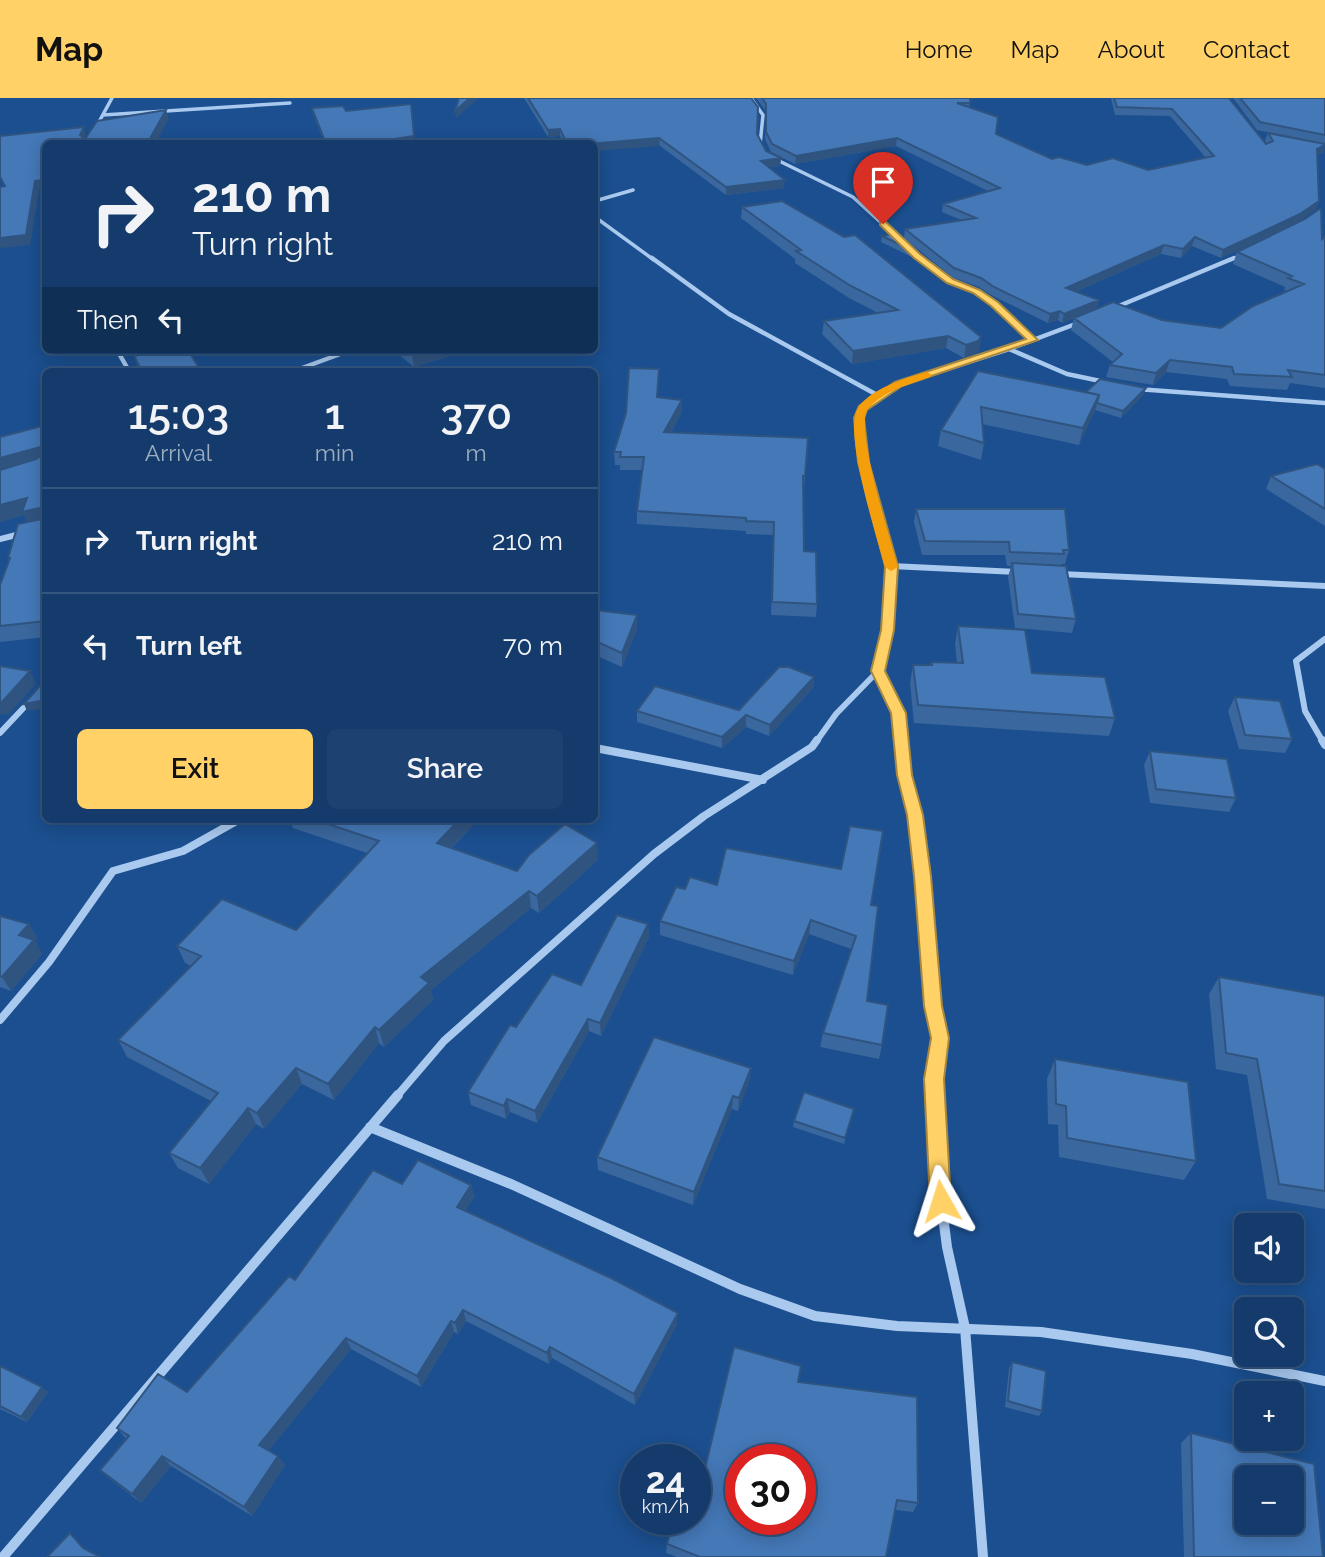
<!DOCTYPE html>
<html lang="en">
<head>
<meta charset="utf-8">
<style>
	:root { --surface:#143b6b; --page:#1d4271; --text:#f1f3f6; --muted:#9dadc1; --line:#33557e; --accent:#ffd166 }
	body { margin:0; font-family:Raleway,sans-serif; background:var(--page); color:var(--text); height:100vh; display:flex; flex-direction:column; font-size:26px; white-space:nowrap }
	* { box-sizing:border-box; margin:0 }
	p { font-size:23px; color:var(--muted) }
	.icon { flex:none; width:38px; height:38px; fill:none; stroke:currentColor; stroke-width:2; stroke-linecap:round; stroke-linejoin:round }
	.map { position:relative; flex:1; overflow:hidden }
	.sheet { position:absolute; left:42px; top:270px; width:556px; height:455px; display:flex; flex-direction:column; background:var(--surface); border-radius:10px; box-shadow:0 4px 18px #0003,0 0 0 2px var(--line) }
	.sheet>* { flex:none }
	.guide { position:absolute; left:42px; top:42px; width:556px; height:214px; border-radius:10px; box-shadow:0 4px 18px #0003,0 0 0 2px var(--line); background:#143b6b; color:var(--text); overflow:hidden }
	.fabs { position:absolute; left:1234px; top:1115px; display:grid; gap:14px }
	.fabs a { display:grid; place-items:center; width:70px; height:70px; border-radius:10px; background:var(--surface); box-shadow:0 4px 18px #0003,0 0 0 2px var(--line); font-size:35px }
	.speed { position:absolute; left:620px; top:1346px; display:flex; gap:14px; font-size:35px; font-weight:700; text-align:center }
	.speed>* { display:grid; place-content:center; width:91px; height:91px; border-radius:50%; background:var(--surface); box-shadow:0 4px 18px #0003,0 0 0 2px var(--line); line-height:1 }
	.speed small { font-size:18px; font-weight:400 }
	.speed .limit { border:10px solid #d22; background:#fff; color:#111 }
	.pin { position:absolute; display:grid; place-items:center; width:60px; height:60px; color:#fff; margin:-72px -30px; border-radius:50% 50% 50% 0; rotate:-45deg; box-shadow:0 0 7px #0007 }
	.pin .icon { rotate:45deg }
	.me { position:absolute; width:77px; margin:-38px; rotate:354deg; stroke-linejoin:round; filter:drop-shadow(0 0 5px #0008) }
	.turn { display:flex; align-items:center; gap:24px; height:147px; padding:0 35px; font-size:32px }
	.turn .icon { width:91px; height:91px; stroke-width:2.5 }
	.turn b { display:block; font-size:49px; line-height:60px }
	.then { display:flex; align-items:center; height:66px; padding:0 35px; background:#0003; gap:14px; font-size:26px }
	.eta { display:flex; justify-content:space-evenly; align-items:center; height:119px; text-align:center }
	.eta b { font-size:42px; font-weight:600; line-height:49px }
	.button { display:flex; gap:14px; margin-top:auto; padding:14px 35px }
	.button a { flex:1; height:80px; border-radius:10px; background:var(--accent); color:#111; font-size:28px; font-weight:600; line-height:80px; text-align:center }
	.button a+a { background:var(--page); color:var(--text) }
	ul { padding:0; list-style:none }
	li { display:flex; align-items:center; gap:21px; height:105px; padding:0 35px; border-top:2px solid var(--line) }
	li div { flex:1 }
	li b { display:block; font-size:26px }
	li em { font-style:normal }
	header { display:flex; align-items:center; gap:42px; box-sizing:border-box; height:98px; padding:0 35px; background:var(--accent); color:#111 }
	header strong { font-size:33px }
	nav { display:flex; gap:38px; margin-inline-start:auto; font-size:24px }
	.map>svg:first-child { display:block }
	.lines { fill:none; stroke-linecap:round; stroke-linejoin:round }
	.minor-far4 { stroke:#a9c9ee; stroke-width:3.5 }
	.minor-far3 { stroke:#a9c9ee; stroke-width:4.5 }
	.minor-far2 { stroke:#a9c9ee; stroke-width:6 }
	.minor-far1 { stroke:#a9c9ee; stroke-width:8 }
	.minor { stroke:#a9c9ee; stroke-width:10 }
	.wall { fill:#3a679d }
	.shaded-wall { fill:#305480 }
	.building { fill:#4478b7; stroke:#305480; stroke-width:2; fill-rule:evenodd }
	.route { fill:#ffd166; stroke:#a68842; stroke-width:2 }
	.slow { fill:#f59e0b }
</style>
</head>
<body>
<header>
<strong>Map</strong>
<nav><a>Home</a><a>Map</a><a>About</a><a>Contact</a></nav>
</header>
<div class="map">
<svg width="1325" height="1459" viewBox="0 0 1325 1459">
	<rect width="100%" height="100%" fill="#1b4f8f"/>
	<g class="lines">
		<path class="minor-far4" d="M 751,0 L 763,17 L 760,47
			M 103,17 L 290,5
			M 87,46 L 112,0
			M 773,60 L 853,99 L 900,142
			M 595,103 L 633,92
			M 595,119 L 654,162
			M 908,150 L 923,162
			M 1230,162 L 1242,157"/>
		<path class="minor-far3" d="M 652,160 L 729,216 L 879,298
			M 921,160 L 950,183 L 977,193 L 995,206 L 1033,242
			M 1114,210 L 1234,160
			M 1009,251 L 1067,276 L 1105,284
			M 117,252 L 129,273
			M 294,273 L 351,252
			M 1137,291 L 1325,305
			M 865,371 L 859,320 L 863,310 L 899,286 L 1009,251 L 1081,224"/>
		<path class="minor-far2" d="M 0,441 L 24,435
			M 891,468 L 1017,474
			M 1060,476 L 1325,488
			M 878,573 L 899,615 L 901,644
			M 0,635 L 31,602
			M 816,644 L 836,616 L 878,573 L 887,532 L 891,468 L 865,370
			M 1323,644 L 1305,613 L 1296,563 L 1325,541"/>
		<path class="minor-far1" d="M 901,642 L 904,677 L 915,717 L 933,908 L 940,940 L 934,981 L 935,999
			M 1322,642 L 1325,647
			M 595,650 L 763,682
			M 0,922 L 49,864 L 113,773 L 183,753 L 240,721
			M 396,999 L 444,943 L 654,756 L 704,718 L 812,649 L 817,642"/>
		<path class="minor" d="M 935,997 L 938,1079 L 947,1149 L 965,1230 L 983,1459
			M 370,1029 L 511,1086 L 740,1191 L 815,1218 L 897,1228 L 1041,1234 L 1192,1256 L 1325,1283
			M 3,1459 L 398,997"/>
	</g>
	<path class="wall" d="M 524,0 L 751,0 L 757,36 L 766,53 L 781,60 L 780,68 L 769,69 L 784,90 L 726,97 L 660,48 L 564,46 L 560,38 L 548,39 Z
		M 756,0 L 970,0 L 969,9 L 996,36 L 1052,61 L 1087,67 L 1148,72 L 1206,60 L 1170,18 L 1115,17 L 1111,0 L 1229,0 L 1266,46 L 1267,46 L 1265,42 L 1268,35 L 1324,54 L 1317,57 L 1319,103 L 1316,111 L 1297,124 L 1221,160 L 1192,148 L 1181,160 L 1161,156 L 1075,194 L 1099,202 L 1096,211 L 1162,222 L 1221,230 L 1288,193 L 1284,192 L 1285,189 L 1233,166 L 1237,154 L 1322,141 L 1325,138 L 1325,290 L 1290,285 L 1287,292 L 1230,288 L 1227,281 L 1166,274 L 1153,287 L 1106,279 L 1110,267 L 1113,264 L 1071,232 L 1074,220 L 1062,225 L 1058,222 L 1048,225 L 993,198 L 979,189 L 952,179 L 904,140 L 905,131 L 961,122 L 942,114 L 943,106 L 988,93 L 896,48 L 795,66 L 771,54 L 765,41 L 766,13 Z
		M 1233,0 L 1325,0 L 1325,46 L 1257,32 Z
		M 312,10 L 346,13 L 415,45 L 408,46 L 325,46 L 313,16 Z
		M 742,109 L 981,239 L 979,252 L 976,256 L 964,260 L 946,250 L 852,266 L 822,236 L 824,223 L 878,215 L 849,200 L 795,165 L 795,161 L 741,120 Z
		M 882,138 L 913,153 L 912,159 L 881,144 Z
		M 393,252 L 455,252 L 456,256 L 414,269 Z
		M 134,258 L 201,273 L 139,273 Z
		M 978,273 L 1086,294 L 1144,296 L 1121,320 L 1095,312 L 1079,347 L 982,326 L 984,345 L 981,362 L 938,348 L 941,332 Z
		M 658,299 L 682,314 L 671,334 L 808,340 L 804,391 L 803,391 L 804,453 L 817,506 L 816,519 L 771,517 L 773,437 L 746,436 L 746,433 L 637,426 L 637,413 L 642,372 L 620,372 L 620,367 L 615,367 L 614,354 Z
		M 46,327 L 46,539 L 0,544 L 0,487 L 9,463 L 8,460 L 27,424 L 24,417 L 0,424 Z
		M 1325,371 L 1325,428 L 1266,391 L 1271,378 Z
		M 916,411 L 1069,452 L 1065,466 L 1061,466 L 1061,467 L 1076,521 L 1072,535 L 1015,530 L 1008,479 L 1011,468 L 1007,468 L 1005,457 L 922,457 L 914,424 Z
		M 595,512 L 637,517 L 637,531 L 622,569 L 595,557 Z
		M 958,528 L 1032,575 L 1115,620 L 1109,638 L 914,625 L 910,585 L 913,567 L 930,567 L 931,564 L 957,565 L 955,546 Z
		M 814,579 L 813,590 L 769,638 L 746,629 L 722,650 L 637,624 L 637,613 L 739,612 Z
		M 1235,599 L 1292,641 L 1285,655 L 1239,651 L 1228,613 Z
		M 1150,653 L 1236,700 L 1229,714 L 1150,705 L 1144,667 Z
		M 290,721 L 479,721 L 452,750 L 517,773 L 598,762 L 539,815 L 531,810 L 431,892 L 433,902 L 384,949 L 379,945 L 334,1002 L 302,986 L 264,1031 L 256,1026 L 209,1086 L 178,1070 L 169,1055 L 211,1003 L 127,959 L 118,942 L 191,868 L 185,865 L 177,848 L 296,832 L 367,755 L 293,730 Z
		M 717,787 L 871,807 L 867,903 L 882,947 L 879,961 L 820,949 L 823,935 L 851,851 L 809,836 L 793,877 L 660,837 L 660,823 L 685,791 Z
		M 0,818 L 29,826 L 37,840 L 35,843 L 42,856 L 11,893 L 0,889 Z
		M 648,826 L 649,839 L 601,938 L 589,933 L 537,1025 L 510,1014 L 506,1021 L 471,1007 L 468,994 L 516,929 L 581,887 Z
		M 1219,879 L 1325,898 L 1325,1111 L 1267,1101 L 1247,977 L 1216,971 L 1209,896 Z
		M 1055,961 L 1196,1063 L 1184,1082 L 1059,1059 L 1058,1027 L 1048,1026 L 1047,981 Z
		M 751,970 L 749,984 L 738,1013 L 732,1011 L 693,1107 L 598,1072 L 597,1059 Z
		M 852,1017 L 844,1046 L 793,1029 L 794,1023 Z
		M 402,1086 L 471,1087 L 474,1099 L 465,1113 L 677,1226 L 635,1307 L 552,1260 L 549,1266 L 466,1223 L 458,1236 L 454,1234 L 421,1289 L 351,1251 L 269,1352 L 278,1358 L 285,1367 L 252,1418 L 171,1368 L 141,1405 L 110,1381 L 100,1372 L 126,1341 L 117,1330 L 187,1294 L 295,1182 Z
		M 1012,1264 L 1042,1313 L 1039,1318 L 1005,1309 L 1009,1270 Z
		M 0,1268 L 48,1294 L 27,1324 L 0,1311 Z
		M 798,1284 L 918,1405 L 913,1414 L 895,1412 L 886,1459 L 677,1459 L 666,1455 L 667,1446 L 701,1387 Z
		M 1191,1335 L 1323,1459 L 1184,1459 L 1181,1345 Z"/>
	<path class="shaded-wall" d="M 470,0 L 479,0 L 456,20 L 455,13 Z
		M 411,6 L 415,45 L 362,46 Z
		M 166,12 L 169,21 L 155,46 L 147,46 Z
		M 84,29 L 86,38 L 83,46 L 80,37 Z
		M 560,31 L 560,38 L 548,39 L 548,32 Z
		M 659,40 L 660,48 L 595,53 L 595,46 Z
		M 897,40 L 896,48 L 795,66 L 796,58 Z
		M 1325,47 L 1324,54 L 1314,58 L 1317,51 Z
		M 781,60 L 780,68 L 761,70 L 761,63 Z
		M 46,82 L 46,92 L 39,92 L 30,147 L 0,150 L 0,140 L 35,83 Z
		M 785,82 L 784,90 L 726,97 L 726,89 Z
		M 1319,103 L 1316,111 L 1297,124 L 1221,160 L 1223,152 Z
		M 1195,139 L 1192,148 L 1181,160 L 1183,151 Z
		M 1164,147 L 1161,156 L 1063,199 L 1066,190 Z
		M 1099,202 L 1096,211 L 1062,225 L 1064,216 Z
		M 1060,213 L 1058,222 L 1048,225 L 1050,216 Z
		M 948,238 L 946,250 L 852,266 L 853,253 Z
		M 981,239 L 979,252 L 976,256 L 964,260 L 966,247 Z
		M 428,252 L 455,252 L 456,256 L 414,269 L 412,257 Z
		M 1170,262 L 1166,274 L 1153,287 L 1156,275 Z
		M 1146,290 L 1144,296 L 1121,320 L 1123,313 Z
		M 1099,297 L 1095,313 L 1079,347 L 1083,330 Z
		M 682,302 L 682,314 L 664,346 L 664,334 Z
		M 40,349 L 45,363 L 0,376 L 0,360 Z
		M 27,400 L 39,410 L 45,424 L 29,428 L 24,417 L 0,424 L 0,407 Z
		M 637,517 L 637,531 L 622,569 L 622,555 Z
		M 30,573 L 36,586 L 9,616 L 0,617 L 0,604 Z
		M 814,579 L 813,590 L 769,638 L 770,627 Z
		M 46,602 L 46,610 L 27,613 L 24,606 Z
		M 746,617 L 746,629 L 722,650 L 722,639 Z
		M 460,721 L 479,721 L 440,762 L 437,745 Z
		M 597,745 L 598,762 L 539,815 L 537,798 Z
		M 529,793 L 531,810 L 431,892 L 433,902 L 384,949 L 379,932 L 421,879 Z
		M 811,822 L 809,836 L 793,877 L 794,863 Z
		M 29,826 L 37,840 L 35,843 L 42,856 L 11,893 L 2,879 L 19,837 Z
		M 648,826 L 649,839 L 601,938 L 600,925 Z
		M 588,921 L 589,933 L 537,1025 L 535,1013 Z
		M 375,929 L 379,945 L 334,1002 L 328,986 Z
		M 296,970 L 302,986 L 264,1031 L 257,1015 Z
		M 751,970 L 749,984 L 738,1013 L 739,1000 Z
		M 733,998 L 732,1011 L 693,1107 L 694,1094 Z
		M 507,1001 L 510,1014 L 506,1021 L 504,1008 Z
		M 248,1010 L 256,1026 L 209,1086 L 200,1070 Z
		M 471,1087 L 474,1099 L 460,1121 L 457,1109 Z
		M 463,1212 L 466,1223 L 458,1236 L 455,1225 Z
		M 678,1215 L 677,1226 L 635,1307 L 634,1296 Z
		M 451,1223 L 454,1234 L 421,1289 L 417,1278 Z
		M 346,1240 L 351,1251 L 266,1356 L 259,1347 Z
		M 550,1249 L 552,1260 L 549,1266 L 547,1255 Z
		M 42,1289 L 48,1294 L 27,1324 L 21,1319 Z
		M 162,1358 L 171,1368 L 141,1405 L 132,1396 Z
		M 278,1358 L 285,1367 L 252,1418 L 244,1409 Z"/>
	<path class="building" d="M 459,0 L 470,0 L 455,13 Z
		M 528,0 L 751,0 L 758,9 L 757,36 L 766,53 L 781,60 L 761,63 L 785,82 L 726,89 L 659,40 L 588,46 L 567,46 L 560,31 L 548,32 Z
		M 762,0 L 970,0 L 970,5 L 957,5 L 998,19 L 996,36 L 1052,61 L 1059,59 L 1087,67 L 1113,60 L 1148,72 L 1214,58 L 1172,11 L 1117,9 L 1114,0 L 1229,0 L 1266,46 L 1273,43 L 1268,35 L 1325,46 L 1325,47 L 1317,51 L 1319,103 L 1300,116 L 1223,152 L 1195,139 L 1183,151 L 1164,147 L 1066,190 L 1099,202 L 1064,216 L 1060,213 L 1050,216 L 994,189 L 981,180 L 954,170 L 905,131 L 976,120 L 943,106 L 1000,90 L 897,40 L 796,58 L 772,46 L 766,34 L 766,6 Z
		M 1240,0 L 1325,0 L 1325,37 L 1260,24 Z
		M 411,6 L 414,38 L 362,46 L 326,46 L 312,10 L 343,8 L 346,13 Z
		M 166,12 L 147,46 L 46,46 L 46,82 L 35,83 L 26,137 L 0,140 L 0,89 L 5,88 L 0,79 L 0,38 L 84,29 L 80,37 L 85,41 L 97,23 Z
		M 782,103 L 844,139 L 855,137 L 981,239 L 978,243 L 966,247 L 948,238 L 853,253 L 824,223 L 898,212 L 851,188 L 796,153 L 801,152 L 742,109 Z
		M 1321,110 L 1322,141 L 1325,138 L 1325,277 L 1288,272 L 1292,279 L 1234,276 L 1232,269 L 1170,262 L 1156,275 L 1110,267 L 1122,256 L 1074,220 L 1113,204 L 1162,222 L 1221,230 L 1253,208 L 1304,186 L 1288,180 L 1292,178 L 1237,154 L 1305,121 Z
		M 894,136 L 913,153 L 882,138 Z
		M 163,252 L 188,252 L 201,273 L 142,273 L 134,258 Z
		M 406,252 L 428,252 L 412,257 Z
		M 629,270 L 659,271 L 657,299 L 682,302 L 664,334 L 808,340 L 805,378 L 803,378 L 804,453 L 816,454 L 817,506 L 772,504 L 774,424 L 746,423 L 746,420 L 637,413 L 644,359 L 620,359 L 621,354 L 614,354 L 626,315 Z
		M 978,273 L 1099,297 L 1083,330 L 981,309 L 984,345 L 941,332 Z
		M 1100,281 L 1146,290 L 1123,313 L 1097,305 L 1099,297 L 1086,294 Z
		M 46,327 L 46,523 L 0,528 L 0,487 L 10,460 L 8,460 L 18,426 L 42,421 L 45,413 L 39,410 L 22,414 L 27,400 L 0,407 L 0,372 L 36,361 L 45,355 L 44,351 L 40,349 L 0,360 L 0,339 Z
		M 1317,366 L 1325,371 L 1325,411 L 1271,378 Z
		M 916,411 L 1065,411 L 1069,452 L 1063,452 L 1064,456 L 1010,454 L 1009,444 L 925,443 Z
		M 1012,465 L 1066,468 L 1076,521 L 1018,516 Z
		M 595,512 L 637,517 L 622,555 L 595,543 Z
		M 958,528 L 1025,532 L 1032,575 L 1105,579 L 1115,620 L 918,607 L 913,567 L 932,567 L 931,564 L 963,565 Z
		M 0,568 L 30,573 L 3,603 L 0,604 Z
		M 779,569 L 789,569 L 814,579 L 770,627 L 746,617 L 722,639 L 637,613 L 655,588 L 739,612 Z
		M 46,581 L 46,602 L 24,606 Z
		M 1235,599 L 1280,603 L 1292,641 L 1245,637 Z
		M 1150,653 L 1227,661 L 1236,700 L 1156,691 Z
		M 313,721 L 460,721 L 437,745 L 517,773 L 529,757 L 565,726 L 597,745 L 537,798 L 529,793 L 421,879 L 429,885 L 379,932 L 375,929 L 328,986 L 296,970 L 257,1015 L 248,1010 L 200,1070 L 169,1055 L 218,995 L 118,942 L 201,858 L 177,848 L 222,801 L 296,832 L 379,743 Z
		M 850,728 L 883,733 L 871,807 L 878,808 L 867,903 L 888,907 L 882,947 L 823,935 L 856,838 L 811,822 L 794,863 L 660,823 L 676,789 L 685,791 L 690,779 L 717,787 L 726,750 L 841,771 Z
		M 617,817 L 648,826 L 600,925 L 588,921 L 535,1013 L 507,1001 L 504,1008 L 468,994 L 510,927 L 516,929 L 552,876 L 581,887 Z
		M 0,818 L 29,826 L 19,837 L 34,842 L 2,879 L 0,878 Z
		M 1219,879 L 1325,898 L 1325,1093 L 1279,1086 L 1257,961 L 1226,955 Z
		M 654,939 L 751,970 L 739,1000 L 733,998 L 694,1094 L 597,1059 Z
		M 1055,961 L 1188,984 L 1196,1063 L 1067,1040 L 1066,1008 L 1056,1006 Z
		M 804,994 L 854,1011 L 845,1040 L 794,1023 Z
		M 418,1062 L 471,1087 L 457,1109 L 613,1181 L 678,1215 L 634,1296 L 550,1249 L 547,1255 L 463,1212 L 455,1225 L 451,1223 L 417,1278 L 346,1240 L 259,1347 L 278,1358 L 244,1409 L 162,1358 L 132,1396 L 100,1372 L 129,1338 L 117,1330 L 158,1276 L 187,1294 L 289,1178 L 295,1182 L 373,1072 L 402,1086 Z
		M 734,1249 L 801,1268 L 798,1284 L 917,1299 L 918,1405 L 897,1402 L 886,1459 L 700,1459 L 667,1446 L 674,1421 L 695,1421 L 695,1385 L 701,1387 ZM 740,1362 L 800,1362 L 800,1421 L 740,1421 Z
		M 1012,1264 L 1046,1273 L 1042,1313 L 1008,1303 Z
		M 0,1268 L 42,1289 L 21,1319 L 0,1308 Z
		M 1191,1335 L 1314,1366 L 1323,1459 L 1194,1459 ZM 1246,1379 L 1292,1379 L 1292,1424 L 1246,1424 Z
		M 70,1435 L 83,1450 L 100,1459 L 47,1459 Z"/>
	<path class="route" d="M 880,124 L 886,124 L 920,156 L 953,181 L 980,192 L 998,204 L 1038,242 L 902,288 L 867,312 L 864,320 L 869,364 L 898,468 L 894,532 L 885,573 L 906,615 L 912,677 L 923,717 L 931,778 L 942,908 L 949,940 L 944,981 L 951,1103 L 948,1109 L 941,1112 L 934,1109 L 930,1103 L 924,981 L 931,940 L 924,908 L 914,778 L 907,717 L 897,677 L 891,615 L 871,573 L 881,532 L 885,468 L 858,364 L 854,320 L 859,308 L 895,284 L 1026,241 L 991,208 L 973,195 L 947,185 L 914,160 L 880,127 Z"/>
	<path class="slow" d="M 927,274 L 932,277 L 930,279 C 910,286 883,293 868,311 C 854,328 891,444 898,469 L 891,473 L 885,469 C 877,440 844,336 857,312 C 867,292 907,279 927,274 Z"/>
</svg>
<div class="fabs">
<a><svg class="icon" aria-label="sound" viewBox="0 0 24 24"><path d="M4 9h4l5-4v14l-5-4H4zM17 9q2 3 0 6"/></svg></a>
<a><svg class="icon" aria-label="search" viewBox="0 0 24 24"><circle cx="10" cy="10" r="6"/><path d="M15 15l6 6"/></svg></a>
<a>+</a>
<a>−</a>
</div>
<div class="speed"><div>24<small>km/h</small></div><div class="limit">30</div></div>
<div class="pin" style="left:883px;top:126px;background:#d93025"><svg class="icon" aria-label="arrive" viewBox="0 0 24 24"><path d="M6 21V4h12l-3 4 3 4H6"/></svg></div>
<svg class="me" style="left:941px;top:1103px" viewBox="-20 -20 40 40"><path d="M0-17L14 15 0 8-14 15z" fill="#ffd166" stroke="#fff" stroke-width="4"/></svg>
<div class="guide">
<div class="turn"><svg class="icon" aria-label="right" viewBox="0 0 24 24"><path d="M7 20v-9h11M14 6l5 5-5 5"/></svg><div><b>210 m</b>Turn right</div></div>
<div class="then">Then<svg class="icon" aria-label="left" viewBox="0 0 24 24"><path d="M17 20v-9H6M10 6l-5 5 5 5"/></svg></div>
</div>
<section class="sheet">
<div class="eta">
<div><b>15:03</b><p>Arrival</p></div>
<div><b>1</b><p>min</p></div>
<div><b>370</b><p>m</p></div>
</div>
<ul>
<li><svg class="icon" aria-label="right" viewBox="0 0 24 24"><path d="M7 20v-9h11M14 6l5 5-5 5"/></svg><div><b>Turn right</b></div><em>210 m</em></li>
<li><svg class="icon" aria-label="left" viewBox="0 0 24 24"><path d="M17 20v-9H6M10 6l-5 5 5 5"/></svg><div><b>Turn left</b></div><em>70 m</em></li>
</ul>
<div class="button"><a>Exit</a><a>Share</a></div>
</section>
</div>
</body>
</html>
